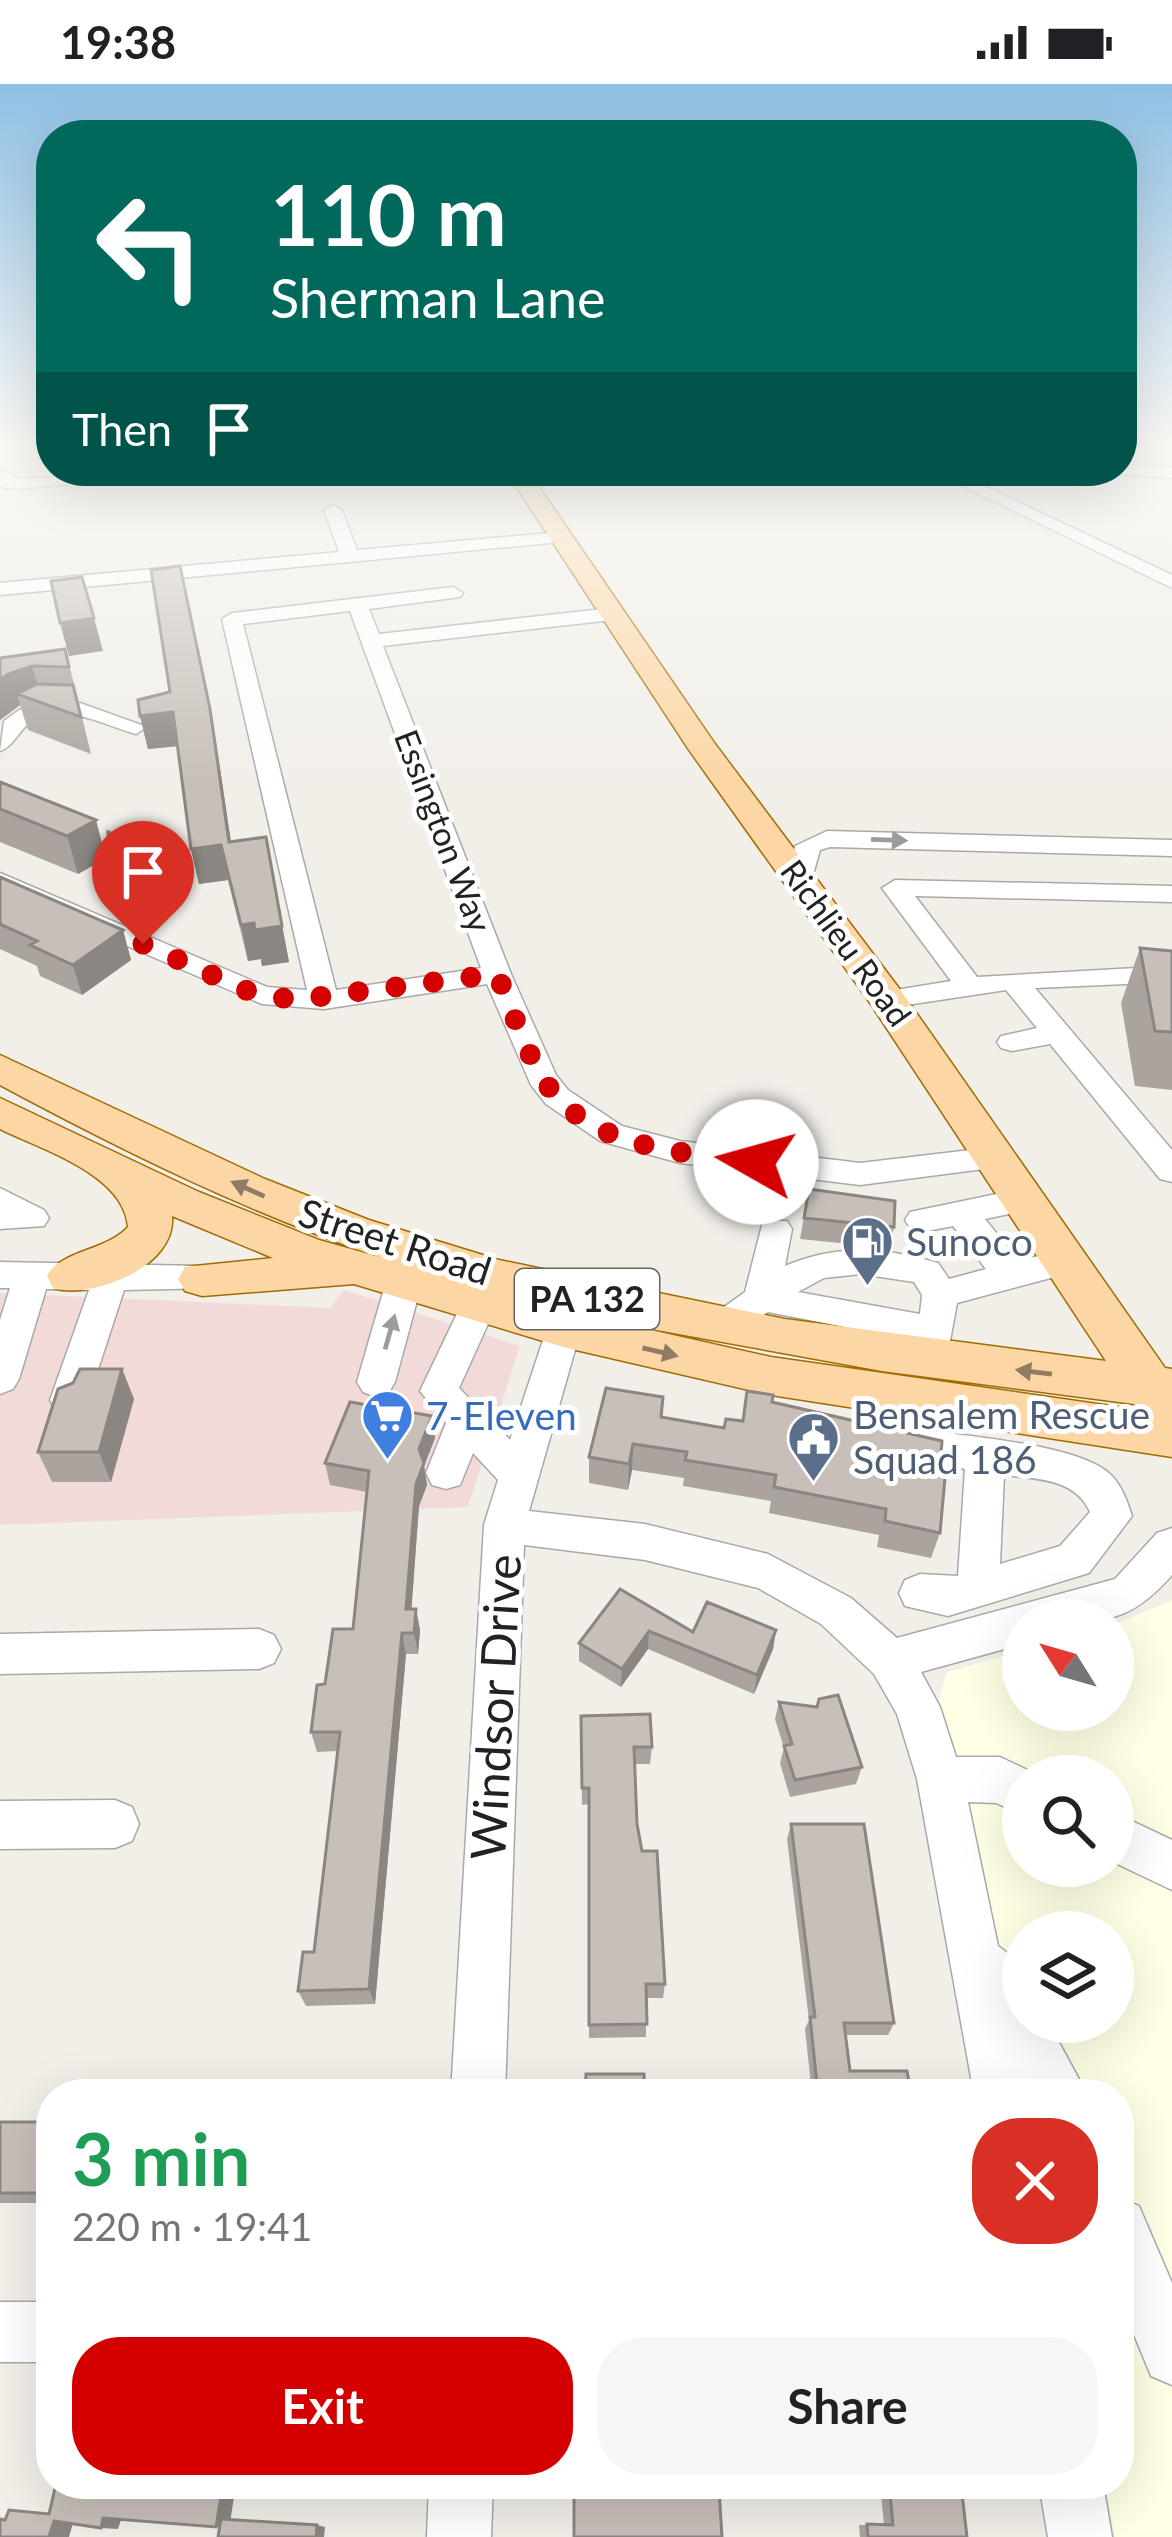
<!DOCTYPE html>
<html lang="en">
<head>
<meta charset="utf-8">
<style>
	:root { --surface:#fff; --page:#f6f6f6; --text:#202124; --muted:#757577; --accent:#d40000 }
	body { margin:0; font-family:Lato,sans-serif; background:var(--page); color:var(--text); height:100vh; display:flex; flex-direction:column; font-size:45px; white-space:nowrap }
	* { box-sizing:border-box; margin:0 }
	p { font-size:39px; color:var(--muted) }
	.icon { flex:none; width:66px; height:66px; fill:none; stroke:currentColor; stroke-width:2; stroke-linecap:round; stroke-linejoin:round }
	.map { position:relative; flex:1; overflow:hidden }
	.sheet { position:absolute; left:36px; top:1995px; width:1098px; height:420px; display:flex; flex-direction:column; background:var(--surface); border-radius:48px; box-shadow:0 12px 48px #0002 }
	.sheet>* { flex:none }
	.hud { position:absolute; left:36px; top:36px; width:1101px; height:366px; border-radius:48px; box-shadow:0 12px 48px #0002; background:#00695c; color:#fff; overflow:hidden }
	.needle { width:78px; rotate:307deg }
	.controls { position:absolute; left:1002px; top:1515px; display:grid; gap:24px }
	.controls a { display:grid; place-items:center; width:132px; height:132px; border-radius:50%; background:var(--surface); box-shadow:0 12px 48px #0002; font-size:60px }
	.pin { position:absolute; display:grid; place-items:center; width:102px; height:102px; color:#fff; margin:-123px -51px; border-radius:50% 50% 50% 0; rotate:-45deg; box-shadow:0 0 12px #0007 }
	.pin .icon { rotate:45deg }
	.me { position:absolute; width:132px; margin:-66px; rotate:277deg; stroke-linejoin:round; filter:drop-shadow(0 0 9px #0008) }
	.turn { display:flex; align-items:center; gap:42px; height:252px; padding:0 36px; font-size:54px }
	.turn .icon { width:156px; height:156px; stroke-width:2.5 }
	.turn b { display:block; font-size:84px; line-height:102px }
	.then { display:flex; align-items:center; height:114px; padding:0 36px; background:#0003; gap:24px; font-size:45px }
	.round { display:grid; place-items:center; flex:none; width:126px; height:126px; border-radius:48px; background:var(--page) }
	.headline { display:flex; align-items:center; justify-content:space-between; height:204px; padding:0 36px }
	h1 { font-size:72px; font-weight:700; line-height:90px; color:#1e9e55 }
	.button { display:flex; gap:24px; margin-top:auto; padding:24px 36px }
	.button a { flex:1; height:138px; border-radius:48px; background:var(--accent); color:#fff; font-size:48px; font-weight:700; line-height:138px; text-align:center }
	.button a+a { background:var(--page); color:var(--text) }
	.status { display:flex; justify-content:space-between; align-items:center; height:84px; padding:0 60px; background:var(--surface); direction:ltr }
	.status svg { height:33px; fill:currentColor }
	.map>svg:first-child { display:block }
	.commercial { fill:#f2dad9 }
	.education { fill:#ffffe5; fill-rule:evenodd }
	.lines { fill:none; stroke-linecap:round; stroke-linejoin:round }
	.minor-casing { stroke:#a9a9a9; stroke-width:3 }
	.major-casing { stroke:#a06b00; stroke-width:3 }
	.minor { fill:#fff; fill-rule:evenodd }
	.major { fill:#fcd6a4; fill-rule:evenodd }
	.wall { fill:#aba49e }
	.shaded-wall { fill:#8b8681 }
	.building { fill:#c7bfb8; stroke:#8b8681; stroke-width:3 }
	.oneway { fill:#9c9c9c }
	.oneway2 { fill:#8f7c63 }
	.route { stroke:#d40000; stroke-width:21; stroke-dasharray:0 37.8 }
	.labels { text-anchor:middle; stroke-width:10; stroke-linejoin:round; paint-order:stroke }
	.far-street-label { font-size:33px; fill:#222; stroke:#fff }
	.shield { fill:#fff; stroke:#646464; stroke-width:3 }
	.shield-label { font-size:36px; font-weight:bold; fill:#222 }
	.street-label { font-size:39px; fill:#222; stroke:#fff }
	.service-label { font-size:39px; fill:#4e5e75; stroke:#fff; text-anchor:start }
	.shop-label { font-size:39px; fill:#366cbe; stroke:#fff; text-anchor:start }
	.near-street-label { font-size:48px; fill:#222; stroke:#fff }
</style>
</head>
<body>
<div class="status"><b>19:38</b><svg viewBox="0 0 49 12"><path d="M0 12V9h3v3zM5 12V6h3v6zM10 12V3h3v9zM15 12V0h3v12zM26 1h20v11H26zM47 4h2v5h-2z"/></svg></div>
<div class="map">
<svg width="1172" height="2453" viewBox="0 0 1172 2453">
	<rect width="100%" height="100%" fill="#f2efe9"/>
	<path class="commercial" d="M 344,1206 L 520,1262 L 468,1423 L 0,1441 L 0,1209 L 330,1224 Z"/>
	<path class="education" d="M 1172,1516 L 1172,2453 L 1115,2453 L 1105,2400 L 1119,2400 L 1119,2010 L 1027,2010 L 972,1733 L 939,1615 L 947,1588 L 1023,1567 L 1023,1626 L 1113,1626 L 1113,1541 ZM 1023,1692 L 1113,1692 L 1113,1782 L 1023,1782 ZM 1023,1848 L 1113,1848 L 1113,1938 L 1023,1938 Z"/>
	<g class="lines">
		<defs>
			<path id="minor" d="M 1122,381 L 1172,384 L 1172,394 L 1116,390 Z
				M 4,387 L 18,395 L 160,387 L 152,392 L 18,405 L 0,403 L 0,388 Z
				M 932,387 L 953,387 L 1172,491 L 1172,504 Z
				M 333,421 L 342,426 L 357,466 L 561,448 L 570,453 L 561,458 L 0,511 L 0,499 L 339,468 L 324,426 Z
				M 453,503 L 463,509 L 460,513 L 369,525 L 379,550 L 612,524 L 622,530 L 612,536 L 383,562 L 511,890 L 556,991 L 568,1006 L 622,1042 L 680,1057 L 860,1079 L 996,1063 L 1007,1066 L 1012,1074 L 1007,1082 L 860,1101 L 680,1079 L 600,1057 L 546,1020 L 531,1001 L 487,900 L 324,925 L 262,920 L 0,807 L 0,789 L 267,903 L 307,906 L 222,535 L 232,529 ZM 350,527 L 481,884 L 336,906 L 243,540 Z
				M 43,618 L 80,619 L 147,643 L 136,650 C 106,642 65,618 34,636 C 19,644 15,662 0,667 L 4,637 L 19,626 Z
				M 827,747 L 1172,756 L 1172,772 L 830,763 L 820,766 L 810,801 L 792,801 L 788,795 L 795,762 Z
				M 895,796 L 1172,802 L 1172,818 L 915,812 L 977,893 L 1172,882 L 1172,898 L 1035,904 L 1172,1066 L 1172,1098 L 1160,1095 L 1050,960 L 1012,967 L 1001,964 L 997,958 L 1001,952 L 1037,944 L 1006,906 L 887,924 L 877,921 L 873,915 L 877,909 L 951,897 L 882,804 Z
				M 0,1104 L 44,1126 L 49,1134 L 44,1142 L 0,1145 Z
				M 1025,1104 L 1037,1108 L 1042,1116 L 1037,1124 L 985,1135 L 1019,1177 L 1065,1165 L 1077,1169 L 1082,1178 L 1077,1187 L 957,1219 L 950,1257 L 937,1261 L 768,1228 L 723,1257 L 710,1253 L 705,1243 L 710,1233 L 745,1208 L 763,1137 L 787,1137 L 792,1145 L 785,1182 C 836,1160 886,1163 938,1179 L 949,1195 L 986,1185 L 953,1142 L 922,1148 L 910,1144 L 905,1136 L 910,1128 ZM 861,1190 L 914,1198 L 922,1211 L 920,1230 L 798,1208 L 824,1194 Z
				M 0,1178 L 202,1182 L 214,1186 L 220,1195 L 214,1204 L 124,1206 L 88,1316 L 82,1327 L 69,1331 L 56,1327 L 50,1316 L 89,1206 L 46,1205 L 19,1295 L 13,1305 L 0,1310 L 0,1236 L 10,1204 L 0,1204 Z
				M 404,1185 L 416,1189 L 422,1198 L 395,1298 L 389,1308 L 376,1313 L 363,1308 L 357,1298 L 386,1198 L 392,1189 Z
				M 479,1207 L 492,1211 L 497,1220 L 459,1304 L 510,1356 L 550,1235 L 563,1231 L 576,1235 L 581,1245 L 529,1427 L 645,1440 L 768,1470 L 851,1514 L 897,1554 L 1115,1495 L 1157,1449 L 1172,1444 L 1172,1491 C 1122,1548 1094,1536 1023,1536 L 1023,1560 L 921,1588 L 940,1623 L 956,1673 L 1000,1673 L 1040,1692 L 1023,1692 L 1023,1731 L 996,1719 L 968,1718 L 998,1862 C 1025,1879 1023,1909 1023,1938 L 1048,1938 L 1087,2010 L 1030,2010 L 1027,2004 L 1028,2010 L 974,2010 L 917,1695 L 897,1630 L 874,1590 L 821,1540 L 758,1504 L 645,1476 L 524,1461 L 505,2010 L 451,2010 L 484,1441 L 498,1396 L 473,1369 L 460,1401 L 446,1405 L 432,1401 L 426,1389 L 446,1339 L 420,1307 L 466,1211 Z
				M 903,1343 C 952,1352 1078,1358 1111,1391 C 1122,1402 1127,1417 1132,1432 L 1089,1489 L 948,1532 L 905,1522 L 899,1509 L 905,1496 L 920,1490 L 958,1492 L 965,1385 L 889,1370 L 883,1359 L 889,1348 ZM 1004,1391 C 1036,1395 1075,1394 1090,1428 L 1060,1462 L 1000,1480 Z
				M 259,1545 L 274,1551 L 281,1565 L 274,1579 L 259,1585 L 0,1590 L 0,1550 Z
				M 115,1716 L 132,1723 L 139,1740 L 132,1757 L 115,1764 L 0,1765 L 0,1717 Z
				M 1113,1728 L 1172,1756 L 1172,1806 L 1113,1778 Z
				M 1119,2113 L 1139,2122 L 1172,2199 L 1172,2301 L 1151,2292 L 1119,2214 Z
				M 0,2218 L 51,2218 L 51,2278 L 0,2278 Z
				M 429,2400 L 493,2400 L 491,2453 L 427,2453 Z
				M 1039,2400 L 1103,2400 L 1112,2453 L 1048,2453 Z"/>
			<path id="major" d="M 506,387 L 528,387 L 715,660 L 901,907 L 1165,1284 L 1172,1285 L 1172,1373 L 771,1311 L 563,1263 L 354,1200 L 202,1212 L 185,1207 L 178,1195 L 185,1183 L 273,1174 L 172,1132 C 177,1182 93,1216 53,1204 L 47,1192 C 61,1166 106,1167 128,1143 C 124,1090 42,1066 0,1045 L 0,1014 L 199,1108 L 319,1156 L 379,1173 C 247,1128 123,1067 0,1001 L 0,971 L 265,1095 L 369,1136 L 499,1176 L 785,1235 L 1106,1277 L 870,919 L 689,666 ZM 624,1240 L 882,1287 L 1134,1320 L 1139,1326 L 771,1273 Z"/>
		</defs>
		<use href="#minor" class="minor-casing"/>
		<use href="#major" class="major-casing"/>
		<use href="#minor" class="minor"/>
		<use href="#major" class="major"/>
	</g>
	<path class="wall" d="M 65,565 L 73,596 L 91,670 L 28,646 L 20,621 L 0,636 L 0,574 Z
		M 140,632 L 216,658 L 231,758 L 266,753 L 289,878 L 262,882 L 261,875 L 248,877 L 228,796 L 199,800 L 191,765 L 177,662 L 148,665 Z
		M 0,698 L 106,774 L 78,790 L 0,758 Z
		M 0,793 L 123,846 L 131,876 L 82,911 L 40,892 L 37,882 L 0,865 Z
		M 1140,864 L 1172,867 L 1172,1006 L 1135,1002 L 1121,919 Z
		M 809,1105 L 894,1143 L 889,1164 L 800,1155 Z
		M 122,1285 L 134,1315 L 111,1398 L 52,1398 L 38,1368 Z
		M 772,1318 L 941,1371 L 940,1449 L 931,1474 L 877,1463 L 879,1451 L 769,1429 L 771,1417 L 683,1402 L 684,1394 L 632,1386 L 628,1406 L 589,1399 L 589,1373 L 661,1333 L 724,1344 L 743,1337 Z
		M 435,1354 L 424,1382 L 427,1401 L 419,1422 L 411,1525 L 416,1525 L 420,1546 L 418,1570 L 406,1570 L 375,1920 L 306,1922 L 298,1907 L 314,1868 L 338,1667 L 317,1668 L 311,1648 L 325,1600 L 353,1545 L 367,1408 L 330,1401 L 325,1379 Z
		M 620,1505 L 693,1548 L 776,1546 L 773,1565 L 754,1610 L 648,1565 L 621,1603 L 579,1577 L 579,1559 Z
		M 779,1618 L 862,1683 L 856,1700 L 790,1713 L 780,1679 L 784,1664 L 775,1635 Z
		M 581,1632 L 652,1663 L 650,1680 L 635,1680 L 637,1740 L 665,1900 L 663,1914 L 646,1914 L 646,1953 L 589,1954 L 589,1720 L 582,1721 Z
		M 791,1740 L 894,1939 L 888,1951 L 846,1951 L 850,1987 L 911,2010 L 812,2010 L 805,1945 L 809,1936 L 787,1755 Z
		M 0,2038 L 51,2038 L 51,2119 L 0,2119 Z
		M 880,2400 L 961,2400 L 967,2453 L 860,2453 L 859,2441 L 884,2441 Z"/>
	<path class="shaded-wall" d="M 94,534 L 103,567 L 69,572 L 60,539 Z
		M 32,582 L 42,614 L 17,610 L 20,621 L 0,636 L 0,596 L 8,590 Z
		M 210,625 L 216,658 L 236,793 L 229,758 Z
		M 173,628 L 180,662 L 148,665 L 140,632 Z
		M 96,736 L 106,774 L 78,790 L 67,752 Z
		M 221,761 L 228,796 L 199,800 L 191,765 Z
		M 169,773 L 176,802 L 119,810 L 110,780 Z
		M 254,839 L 282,842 L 289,878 L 262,882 L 261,875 L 248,877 L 241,841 Z
		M 123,846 L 131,876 L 82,911 L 73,881 Z
		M 122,1285 L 134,1315 L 111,1398 L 99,1368 Z
		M 432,1332 L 435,1354 L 424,1382 L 427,1401 L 419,1422 L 410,1546 L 406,1525 L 419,1365 Z
		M 633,1360 L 632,1386 L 628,1406 L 629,1380 Z
		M 416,1525 L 420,1546 L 418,1570 L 414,1549 Z
		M 776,1546 L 773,1565 L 754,1610 L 757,1591 Z
		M 649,1547 L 648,1565 L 621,1603 L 622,1585 Z
		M 402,1549 L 406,1570 L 375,1920 L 369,1905 Z
		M 111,2400 L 129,2400 L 127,2408 L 110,2405 Z
		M 223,2400 L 236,2400 L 229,2445 L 216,2443 Z
		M 103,2434 L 121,2436 L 118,2445 L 101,2444 Z
		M 54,2437 L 73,2439 L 69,2453 L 49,2453 Z
		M 317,2441 L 325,2443 L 324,2453 L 316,2453 Z"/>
	<path class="building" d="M 180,482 L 210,625 L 229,758 L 266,753 L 282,842 L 255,846 L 254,839 L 241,841 L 221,761 L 191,765 L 173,628 L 140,632 L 138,616 L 170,608 L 151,486 Z
		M 82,493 L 94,534 L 60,539 L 51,497 Z
		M 65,565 L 69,583 L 32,582 L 8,590 L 0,596 L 0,574 Z
		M 37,600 L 73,601 L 81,633 L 17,610 Z
		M 0,698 L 96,736 L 67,752 L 0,725 Z
		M 108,748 L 169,773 L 110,780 Z
		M 0,793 L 123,846 L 73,881 L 30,861 L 37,857 L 0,840 Z
		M 1140,864 L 1172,867 L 1172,948 L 1155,947 Z
		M 809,1105 L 895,1117 L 894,1143 L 804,1134 Z
		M 80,1285 L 122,1285 L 99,1368 L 38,1368 L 58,1305 L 73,1299 Z
		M 606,1304 L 663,1313 L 661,1333 L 724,1344 L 726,1335 L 743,1337 L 747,1307 L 773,1311 L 772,1318 L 942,1357 L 941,1371 L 947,1372 L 940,1449 L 885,1437 L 886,1425 L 774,1403 L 776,1391 L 685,1376 L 687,1368 L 633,1360 L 629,1380 L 589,1373 Z
		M 350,1318 L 432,1332 L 419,1365 L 424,1379 L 416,1400 L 406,1525 L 416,1525 L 414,1549 L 402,1549 L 369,1905 L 298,1907 L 303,1868 L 314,1868 L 340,1648 L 311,1648 L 317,1601 L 325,1600 L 333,1545 L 353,1545 L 369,1387 L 325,1379 Z
		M 620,1505 L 693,1548 L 707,1518 L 776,1546 L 757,1591 L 649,1547 L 622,1585 L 579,1559 Z
		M 838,1611 L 862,1683 L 795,1696 L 784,1662 L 792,1660 L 779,1618 L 817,1623 L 819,1615 Z
		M 650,1630 L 652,1663 L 634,1663 L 637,1740 L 642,1767 L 657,1767 L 665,1900 L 646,1900 L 647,1940 L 589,1941 L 589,1704 L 582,1704 L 581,1632 Z
		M 791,1740 L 864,1740 L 894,1939 L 844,1939 L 850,1987 L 907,1987 L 911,2010 L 818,2010 L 810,1933 L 815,1933 Z
		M 586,1990 L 644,1990 L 645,2010 L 585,2010 Z
		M 187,2002 L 185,2010 L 103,2010 L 104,2003 Z
		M 0,2038 L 51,2038 L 51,2109 L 0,2109 Z
		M 56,2400 L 111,2400 L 110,2405 L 159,2413 L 161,2400 L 223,2400 L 216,2443 L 103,2434 L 101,2444 L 54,2437 L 49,2453 L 0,2453 L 0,2435 L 5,2436 L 9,2426 L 49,2430 Z
		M 574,2400 L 698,2400 L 698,2405 L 719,2405 L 722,2453 L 574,2453 Z
		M 889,2400 L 961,2400 L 967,2453 L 868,2453 L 867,2440 L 893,2441 Z
		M 221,2435 L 317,2441 L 316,2453 L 218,2453 Z"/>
	<defs><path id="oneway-solid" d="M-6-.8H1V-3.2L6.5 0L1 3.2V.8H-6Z" transform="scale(3)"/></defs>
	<g class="oneway">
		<use href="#oneway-solid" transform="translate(889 756) rotate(2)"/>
		<use href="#oneway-solid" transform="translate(390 1248) rotate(-74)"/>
	</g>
	<g class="oneway2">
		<use href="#oneway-solid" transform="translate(248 1105) rotate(-156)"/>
		<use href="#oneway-solid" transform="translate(660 1268) rotate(13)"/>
		<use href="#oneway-solid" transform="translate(1034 1288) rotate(-173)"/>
	</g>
	<linearGradient id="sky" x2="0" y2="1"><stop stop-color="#8fc0e4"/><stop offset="0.51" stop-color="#f9f8f5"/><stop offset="1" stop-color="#f9f8f5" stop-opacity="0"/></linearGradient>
	<rect width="1172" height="704" fill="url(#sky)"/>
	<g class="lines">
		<path class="route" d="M 143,860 L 248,907 L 293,916 L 497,890 C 512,925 525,967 546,999 C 591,1066 684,1068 756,1078"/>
	</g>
	<defs>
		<symbol id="fuel-pin" viewBox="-11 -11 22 30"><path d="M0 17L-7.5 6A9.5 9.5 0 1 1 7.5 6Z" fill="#5c6f8a" stroke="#fff"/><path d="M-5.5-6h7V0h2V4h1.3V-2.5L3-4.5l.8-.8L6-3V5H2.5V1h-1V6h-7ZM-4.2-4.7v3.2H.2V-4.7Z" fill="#fff"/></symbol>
		<symbol id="supermarket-pin" viewBox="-11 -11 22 30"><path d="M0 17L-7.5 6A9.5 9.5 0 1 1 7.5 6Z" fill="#3f7fe0" stroke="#fff"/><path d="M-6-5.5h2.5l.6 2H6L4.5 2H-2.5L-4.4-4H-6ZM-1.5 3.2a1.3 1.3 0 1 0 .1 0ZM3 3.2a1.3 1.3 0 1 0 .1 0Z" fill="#fff"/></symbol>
		<symbol id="civic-pin" viewBox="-11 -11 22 30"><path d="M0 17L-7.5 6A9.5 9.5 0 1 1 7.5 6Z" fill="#5c6f8a" stroke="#fff"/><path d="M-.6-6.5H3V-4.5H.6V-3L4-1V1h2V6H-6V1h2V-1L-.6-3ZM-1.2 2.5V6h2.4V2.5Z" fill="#fff"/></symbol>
	</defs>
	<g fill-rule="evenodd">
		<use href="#fuel-pin" x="838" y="1128" width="59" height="81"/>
		<use href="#supermarket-pin" x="358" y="1302" width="59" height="81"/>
		<use href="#civic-pin" x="784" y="1324" width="59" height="81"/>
	</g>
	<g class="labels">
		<g class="far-street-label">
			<text transform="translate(443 747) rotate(69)" y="12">Essington Way</text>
			<text transform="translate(846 859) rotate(54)" y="12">Richlieu Road</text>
		</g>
		<rect class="shield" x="515" y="1185" width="144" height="60" rx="9"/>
		<g class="shield-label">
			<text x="587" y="1228">PA 132</text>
		</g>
		<g class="street-label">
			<text transform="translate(395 1158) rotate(18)" y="14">Street Road</text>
		</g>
		<g class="service-label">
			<text x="906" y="1172">Sunoco</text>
			<text x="853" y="1345">Bensalem Rescue<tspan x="853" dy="45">Squad 186</tspan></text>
		</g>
		<g class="shop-label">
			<text x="426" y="1346">7-Eleven</text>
		</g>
		<g class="near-street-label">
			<text transform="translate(496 1623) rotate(-87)" y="17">Windsor Drive</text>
		</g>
	</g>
</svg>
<div class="controls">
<a><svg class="needle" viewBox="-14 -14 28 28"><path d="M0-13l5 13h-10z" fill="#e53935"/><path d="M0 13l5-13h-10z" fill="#757577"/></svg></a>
<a><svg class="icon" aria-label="search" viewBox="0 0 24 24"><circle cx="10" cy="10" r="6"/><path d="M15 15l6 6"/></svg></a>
<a><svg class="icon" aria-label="layers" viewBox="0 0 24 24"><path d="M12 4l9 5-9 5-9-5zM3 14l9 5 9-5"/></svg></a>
</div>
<div class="pin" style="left:143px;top:860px;background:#d93025"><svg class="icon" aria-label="arrive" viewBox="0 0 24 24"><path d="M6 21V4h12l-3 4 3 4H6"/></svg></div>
<svg class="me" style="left:756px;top:1078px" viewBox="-20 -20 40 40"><circle r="19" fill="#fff"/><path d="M0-13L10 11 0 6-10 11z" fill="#d40000"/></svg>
<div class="hud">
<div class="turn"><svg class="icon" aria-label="left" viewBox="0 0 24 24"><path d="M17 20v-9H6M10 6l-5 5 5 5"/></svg><div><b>110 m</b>Sherman Lane</div></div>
<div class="then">Then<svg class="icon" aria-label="arrive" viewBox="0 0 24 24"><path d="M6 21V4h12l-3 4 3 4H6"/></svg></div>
</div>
<section class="sheet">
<div class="headline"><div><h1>3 min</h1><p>220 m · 19:41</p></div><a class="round" style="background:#d93025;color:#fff"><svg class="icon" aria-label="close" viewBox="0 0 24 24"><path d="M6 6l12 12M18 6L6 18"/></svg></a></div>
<div class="button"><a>Exit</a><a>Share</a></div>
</section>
</div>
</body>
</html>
